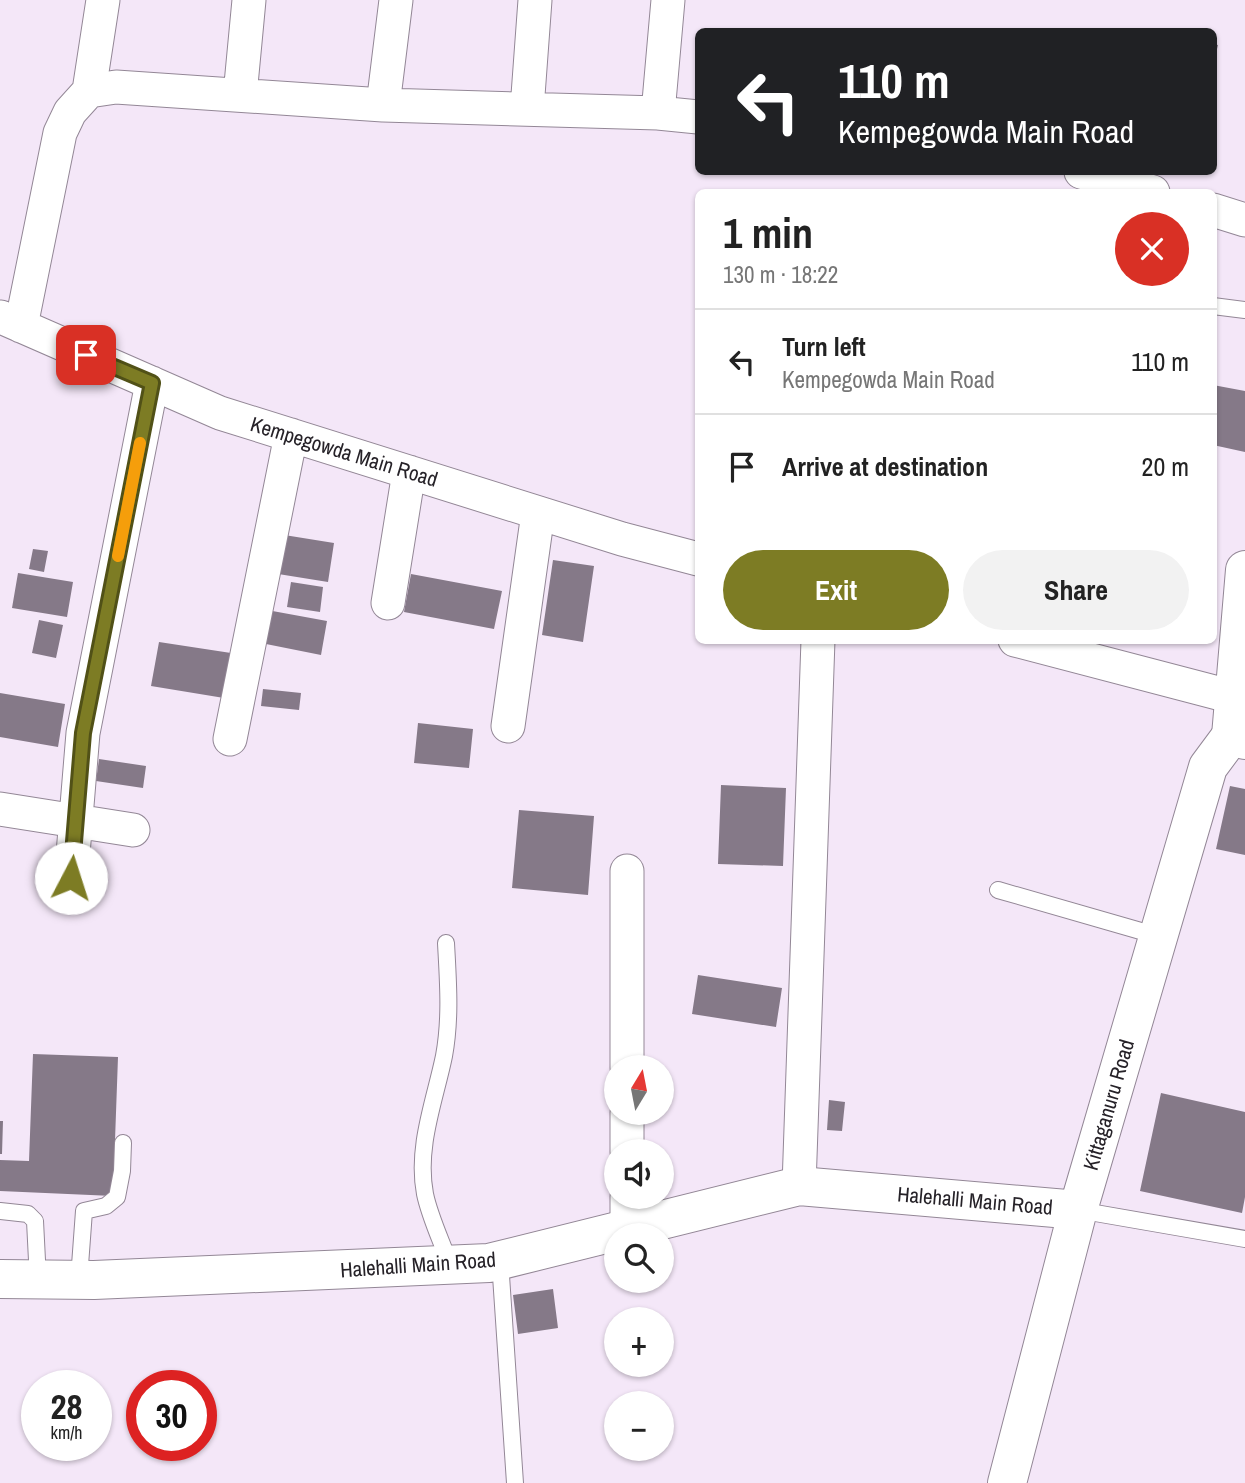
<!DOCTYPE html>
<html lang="en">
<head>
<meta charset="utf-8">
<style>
	:root { --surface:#fff; --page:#f2f2f2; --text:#222; --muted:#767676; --line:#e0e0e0; --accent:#7d7c24 }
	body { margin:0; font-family:"Archivo Narrow",sans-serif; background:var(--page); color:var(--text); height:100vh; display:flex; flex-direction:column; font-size:26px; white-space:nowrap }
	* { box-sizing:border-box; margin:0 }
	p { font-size:23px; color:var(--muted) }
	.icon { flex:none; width:38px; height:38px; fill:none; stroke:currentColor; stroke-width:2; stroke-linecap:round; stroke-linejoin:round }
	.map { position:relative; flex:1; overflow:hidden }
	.sheet { position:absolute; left:695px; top:189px; width:522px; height:455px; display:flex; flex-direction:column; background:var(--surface); border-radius:10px; box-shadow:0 2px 5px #0004 }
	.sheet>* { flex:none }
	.hud { position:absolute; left:695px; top:28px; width:522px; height:147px; border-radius:10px; box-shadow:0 2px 5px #0004; background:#202124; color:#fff; overflow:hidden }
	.needle { width:46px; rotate:10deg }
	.buttons { position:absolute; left:604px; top:1055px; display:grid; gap:14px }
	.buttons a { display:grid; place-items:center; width:70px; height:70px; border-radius:50%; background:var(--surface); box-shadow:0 2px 5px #0004; font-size:35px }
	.speed { position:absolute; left:21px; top:1370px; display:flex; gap:14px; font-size:35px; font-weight:700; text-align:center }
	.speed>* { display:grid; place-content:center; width:91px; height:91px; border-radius:50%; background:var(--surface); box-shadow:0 2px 5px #0004; line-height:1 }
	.speed small { font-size:18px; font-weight:400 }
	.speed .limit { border:10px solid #d22; background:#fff; color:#111 }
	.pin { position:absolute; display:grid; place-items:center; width:60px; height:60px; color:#fff; margin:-30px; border-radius:14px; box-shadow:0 4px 10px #0006 }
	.me { position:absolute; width:77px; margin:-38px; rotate:5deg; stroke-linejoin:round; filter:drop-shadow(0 0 5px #0008) }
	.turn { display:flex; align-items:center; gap:24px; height:147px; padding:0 28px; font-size:32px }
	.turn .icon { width:91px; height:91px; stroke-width:2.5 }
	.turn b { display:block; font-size:49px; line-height:60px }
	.round { display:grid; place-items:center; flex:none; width:74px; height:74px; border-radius:37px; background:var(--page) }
	.summary { display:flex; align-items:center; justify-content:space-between; height:119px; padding:0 28px }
	h1 { font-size:42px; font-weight:800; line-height:52px }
	.primary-button { display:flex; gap:14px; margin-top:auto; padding:14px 28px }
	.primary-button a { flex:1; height:80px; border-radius:42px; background:var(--accent); color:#fff; font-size:28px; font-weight:800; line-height:80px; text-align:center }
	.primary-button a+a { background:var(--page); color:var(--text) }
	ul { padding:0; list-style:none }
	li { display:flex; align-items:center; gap:21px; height:105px; padding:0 28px; border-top:2px solid var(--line) }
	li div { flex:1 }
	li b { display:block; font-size:26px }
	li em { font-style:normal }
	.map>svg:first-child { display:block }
	.building { fill:#857988 }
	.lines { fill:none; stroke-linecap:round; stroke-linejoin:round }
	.service-casing { stroke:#938796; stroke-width:18 }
	.minor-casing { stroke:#938796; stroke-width:35 }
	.tertiary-casing { stroke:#938796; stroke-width:40 }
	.secondary-casing { stroke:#938796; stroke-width:40 }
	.service { stroke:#fff; stroke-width:16 }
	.minor { stroke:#fff; stroke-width:33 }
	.tertiary { stroke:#fff; stroke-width:38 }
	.secondary { stroke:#fff; stroke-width:38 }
	.route-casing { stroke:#515117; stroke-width:18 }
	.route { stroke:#7d7c24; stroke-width:12 }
	.slow { stroke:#f59e0b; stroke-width:12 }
	.labels { text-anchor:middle; stroke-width:5; stroke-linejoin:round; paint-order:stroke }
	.street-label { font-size:21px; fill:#262228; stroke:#fff }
</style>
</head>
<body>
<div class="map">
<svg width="1245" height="1483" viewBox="0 0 1245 1483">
	<rect width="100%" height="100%" fill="#f4e7f8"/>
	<path class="building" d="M 1213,44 L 1218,45 L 1214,61 L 1213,61 Z
		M 1213,385 L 1245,391 L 1245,452 L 1213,445 Z
		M 278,534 L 334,543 L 328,582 L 272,573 Z
		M 33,549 L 48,551 L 44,572 L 29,569 Z
		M 553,560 L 594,566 L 583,642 L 542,635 Z
		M 18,573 L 73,582 L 67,617 L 12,608 Z
		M 411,574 L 502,591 L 494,629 L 404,612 Z
		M 291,582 L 323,587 L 320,612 L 287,607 Z
		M 267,610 L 327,621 L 321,655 L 261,643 Z
		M 39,620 L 63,625 L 56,658 L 32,653 Z
		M 159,642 L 231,653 L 224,698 L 151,686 Z
		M 263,689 L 301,693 L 299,710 L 261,706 Z
		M 0,693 L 65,704 L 58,747 L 0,737 Z
		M 418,723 L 473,729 L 469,768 L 414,763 Z
		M 99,759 L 146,766 L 143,788 L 96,781 Z
		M 721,785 L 786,788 L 783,866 L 718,864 Z
		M 1230,786 L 1245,789 L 1245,855 L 1216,849 Z
		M 519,810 L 594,816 L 588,895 L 512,888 Z
		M 698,975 L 782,988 L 776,1027 L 692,1014 Z
		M 33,1054 L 118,1057 L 113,1196 L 0,1191 L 0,1160 L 29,1161 Z
		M 1161,1093 L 1245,1112 L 1245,1197 L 1242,1213 L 1140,1191 Z
		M 829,1100 L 845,1102 L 842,1131 L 827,1130 Z
		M 0,1121 L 3,1121 L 2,1154 L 0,1154 Z
		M 553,1289 L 558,1328 L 518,1334 L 513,1295 Z"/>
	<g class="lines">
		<defs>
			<path id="service" d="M 1213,306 L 1245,310
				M 998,890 L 1158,936
				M 446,943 C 448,981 451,1018 444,1056 C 435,1100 416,1147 425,1194 C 430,1218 442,1242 450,1265
				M 1078,1210 L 1245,1239
				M 0,1211 L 28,1214 L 35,1221 L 38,1280
				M 500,1261 L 515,1483
				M 79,1279 L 84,1211 L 106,1206 L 117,1197 L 122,1171 L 123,1143"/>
			<path id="minor" d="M 89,91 L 103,0
				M 240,95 L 249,0
				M 383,105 L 396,0
				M 527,109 L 535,0
				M 658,113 L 668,0
				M 1081,172 L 1153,192
				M 1213,210 L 1245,220
				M 1,317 L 220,413 L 622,539 L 698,559
				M 21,326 L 60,133 L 70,112 L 89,91 L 116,87 L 383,105 L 658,113 L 698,117
				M 388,603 L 409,472
				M 1015,640 L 1233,697
				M 508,726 L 538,513
				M 230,739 L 291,435
				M 0,809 L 133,830
				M 71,878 L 83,733 L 152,383
				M 627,1068 L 627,871
				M 627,1152 L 627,1113
				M 799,1186 L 818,640
				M 627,1229 L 627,1197"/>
			<path id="tertiary" d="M 1245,570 L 1231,736 L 1245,740
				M 1007,1483 L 1078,1210"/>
			<path id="secondary" d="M 0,1279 L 94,1280 L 489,1263 L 799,1186 L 1078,1210 L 1208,767 L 1231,736"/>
		</defs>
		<use href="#service" class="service-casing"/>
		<use href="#minor" class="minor-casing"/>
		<use href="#tertiary" class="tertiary-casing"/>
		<use href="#secondary" class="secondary-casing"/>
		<use href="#service" class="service"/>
		<use href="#minor" class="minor"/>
		<use href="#tertiary" class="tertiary"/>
		<use href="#secondary" class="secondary"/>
	</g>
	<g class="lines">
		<defs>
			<path id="route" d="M 71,878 L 83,733 L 152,383 L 86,355"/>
		</defs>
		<use href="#route" class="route-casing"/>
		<use href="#route" class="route"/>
		<path class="slow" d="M 118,556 L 140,443"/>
	</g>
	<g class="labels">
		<g class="street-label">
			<text transform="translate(344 452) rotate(17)" y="7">Kempegowda Main Road</text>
			<text transform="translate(1109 1105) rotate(-74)" y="7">Kittaganuru Road</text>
			<text transform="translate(975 1201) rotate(5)" y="7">Halehalli Main Road</text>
			<text transform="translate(418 1265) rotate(-4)" y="7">Halehalli Main Road</text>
		</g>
	</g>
</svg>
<div class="buttons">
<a><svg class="needle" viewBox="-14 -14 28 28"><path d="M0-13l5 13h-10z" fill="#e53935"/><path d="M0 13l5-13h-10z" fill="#767676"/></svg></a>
<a><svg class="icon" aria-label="sound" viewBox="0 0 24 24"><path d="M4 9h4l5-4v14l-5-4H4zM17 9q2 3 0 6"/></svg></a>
<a><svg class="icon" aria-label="search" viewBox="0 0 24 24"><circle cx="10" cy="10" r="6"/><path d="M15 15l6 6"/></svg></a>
<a>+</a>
<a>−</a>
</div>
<div class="speed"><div>28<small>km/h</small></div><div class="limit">30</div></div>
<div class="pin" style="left:86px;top:355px;background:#d93025"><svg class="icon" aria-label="arrive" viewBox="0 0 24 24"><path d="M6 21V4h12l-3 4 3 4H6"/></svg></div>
<svg class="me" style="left:71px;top:878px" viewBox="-20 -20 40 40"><circle r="19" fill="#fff"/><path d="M0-13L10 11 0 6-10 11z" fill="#7d7c24"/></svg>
<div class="hud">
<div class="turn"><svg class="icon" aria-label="left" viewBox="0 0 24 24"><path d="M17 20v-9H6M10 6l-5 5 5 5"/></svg><div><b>110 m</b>Kempegowda Main Road</div></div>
</div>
<section class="sheet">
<div class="summary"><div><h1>1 min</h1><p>130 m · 18:22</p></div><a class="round" style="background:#d93025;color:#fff"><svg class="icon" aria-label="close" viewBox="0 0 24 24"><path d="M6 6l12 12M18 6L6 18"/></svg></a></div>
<ul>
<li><svg class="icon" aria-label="left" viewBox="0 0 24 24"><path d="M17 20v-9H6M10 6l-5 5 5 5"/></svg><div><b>Turn left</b><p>Kempegowda Main Road</p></div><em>110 m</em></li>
<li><svg class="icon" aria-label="arrive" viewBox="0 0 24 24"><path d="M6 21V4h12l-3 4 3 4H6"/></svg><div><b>Arrive at destination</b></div><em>20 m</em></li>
</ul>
<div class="primary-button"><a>Exit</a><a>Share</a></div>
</section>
</div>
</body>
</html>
